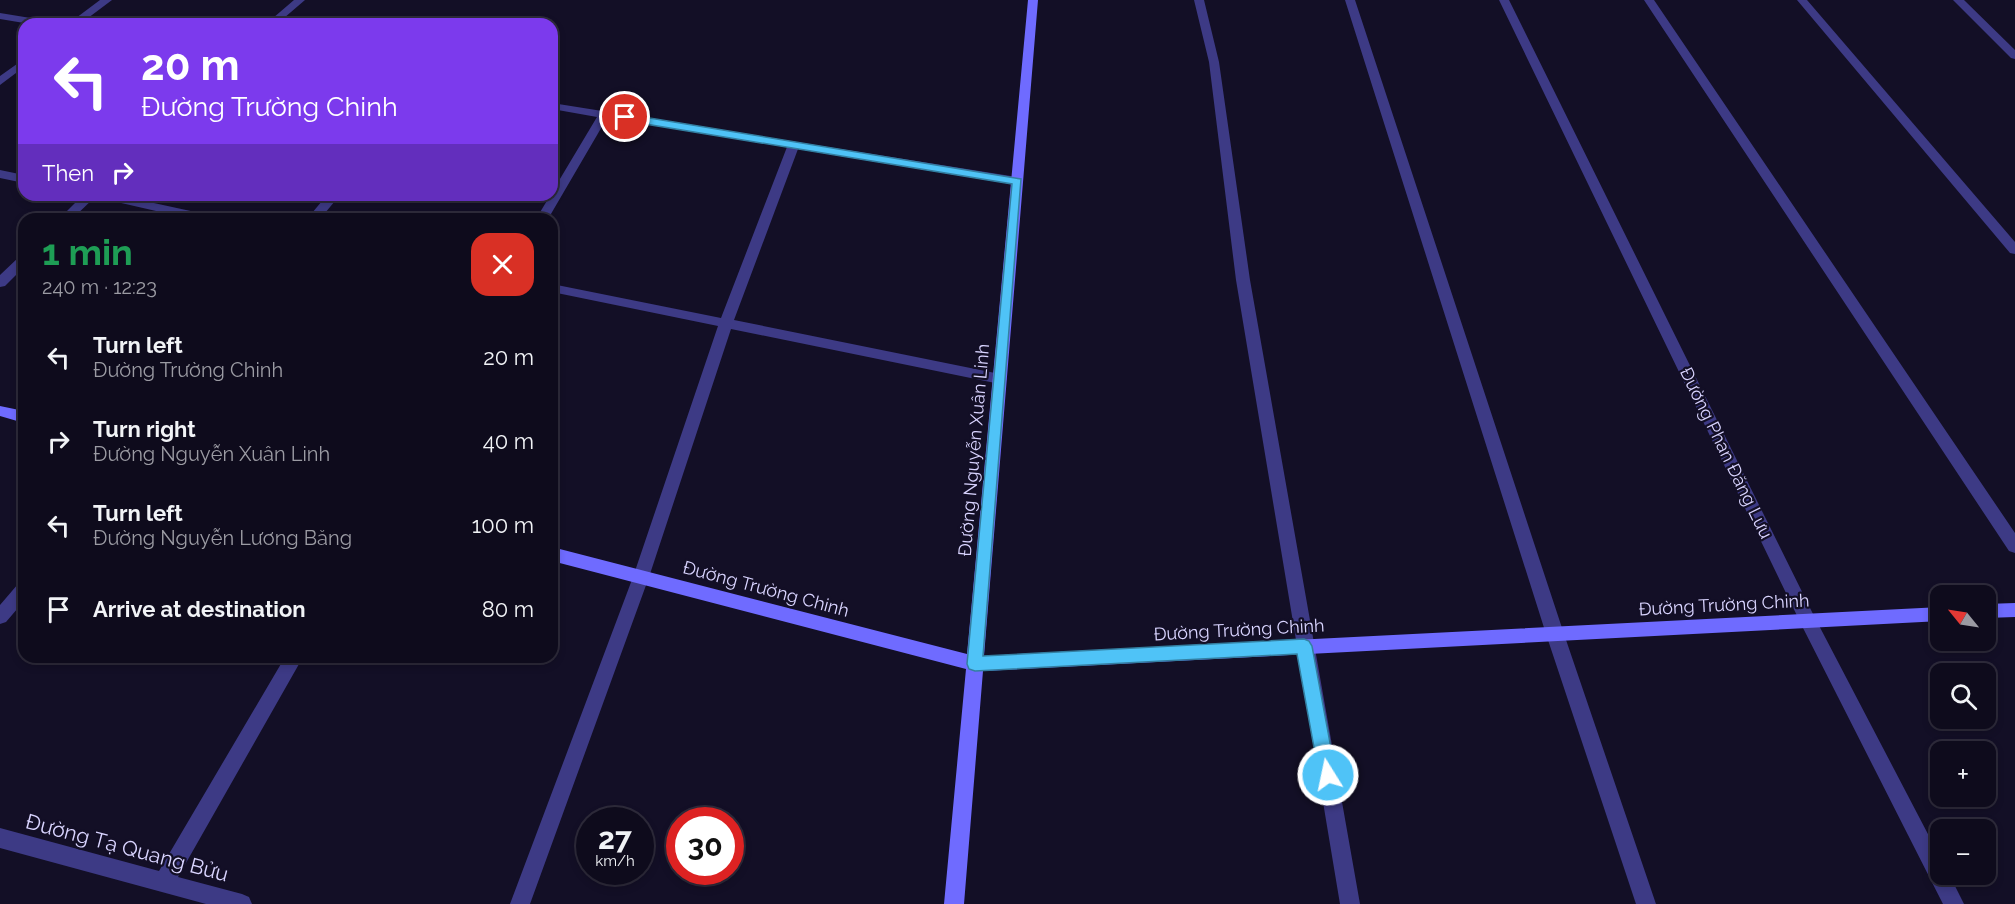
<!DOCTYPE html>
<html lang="en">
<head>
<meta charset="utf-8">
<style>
	:root { --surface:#0e0b1c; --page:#1c1929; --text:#f1f3f6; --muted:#9b9ba3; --line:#2e2b3b }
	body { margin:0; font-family:Raleway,sans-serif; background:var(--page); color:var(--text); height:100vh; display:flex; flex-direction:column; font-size:22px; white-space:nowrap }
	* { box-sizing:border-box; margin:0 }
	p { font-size:20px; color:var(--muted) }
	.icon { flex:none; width:33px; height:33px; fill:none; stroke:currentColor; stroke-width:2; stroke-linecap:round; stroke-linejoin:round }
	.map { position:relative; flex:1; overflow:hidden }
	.sheet { position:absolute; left:18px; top:213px; width:540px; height:450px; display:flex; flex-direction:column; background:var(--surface); border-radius:18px; box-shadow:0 3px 9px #0003,0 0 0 2px var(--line) }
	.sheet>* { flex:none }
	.guide { position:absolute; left:18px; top:18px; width:540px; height:183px; border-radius:18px; box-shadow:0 3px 9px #0003,0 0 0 2px var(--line); background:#7c3aed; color:#fff; overflow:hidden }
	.needle { width:39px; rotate:300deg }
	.controls { position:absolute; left:1930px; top:585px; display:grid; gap:12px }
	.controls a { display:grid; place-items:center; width:66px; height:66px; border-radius:12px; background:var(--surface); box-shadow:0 3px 9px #0003,0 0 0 2px var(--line); font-size:30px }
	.speed { position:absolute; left:576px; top:807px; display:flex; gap:12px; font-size:30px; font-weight:700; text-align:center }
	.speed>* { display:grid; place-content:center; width:78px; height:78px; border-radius:50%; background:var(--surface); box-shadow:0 3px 9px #0003,0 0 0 2px var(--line); line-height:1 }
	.speed small { font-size:15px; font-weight:400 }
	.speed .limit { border:9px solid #d22; background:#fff; color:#111 }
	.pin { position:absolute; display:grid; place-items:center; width:51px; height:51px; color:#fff; margin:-26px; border:3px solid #fff; border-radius:50%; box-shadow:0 2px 6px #0007 }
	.me { position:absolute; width:66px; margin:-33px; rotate:350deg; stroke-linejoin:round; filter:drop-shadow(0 0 4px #0008) }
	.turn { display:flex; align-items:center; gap:21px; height:126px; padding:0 24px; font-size:27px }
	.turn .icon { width:78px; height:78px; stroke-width:2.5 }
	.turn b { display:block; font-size:42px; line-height:51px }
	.then { display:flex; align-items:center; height:57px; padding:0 24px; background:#0003; gap:12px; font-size:22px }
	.round { display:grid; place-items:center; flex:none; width:63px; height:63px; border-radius:18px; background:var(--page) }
	.summary { display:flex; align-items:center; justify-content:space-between; height:102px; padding:0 24px }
	h1 { font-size:36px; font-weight:700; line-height:45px; color:#1e9e55 }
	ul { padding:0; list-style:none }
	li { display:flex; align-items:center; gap:18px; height:84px; padding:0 24px }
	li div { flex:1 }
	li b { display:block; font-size:22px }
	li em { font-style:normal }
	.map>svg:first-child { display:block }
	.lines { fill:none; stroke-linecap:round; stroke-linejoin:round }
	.street { fill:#3d3a85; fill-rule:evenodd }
	.secondary { fill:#6f6bff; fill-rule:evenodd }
	.route { fill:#4fc3f7; stroke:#337fa1; stroke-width:1.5 }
	.labels { text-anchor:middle; stroke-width:4.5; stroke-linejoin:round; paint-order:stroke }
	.street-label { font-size:18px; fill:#d9d4ff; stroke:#130f26 }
	.near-street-label { font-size:21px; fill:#d9d4ff; stroke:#130f26 }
</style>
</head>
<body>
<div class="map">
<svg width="2015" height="904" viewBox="0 0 2015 904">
	<rect width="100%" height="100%" fill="#130f26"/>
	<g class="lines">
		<path class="street" d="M 100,0 L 112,0 L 80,24 L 68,24 Z
			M 294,0 L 305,0 L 277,24 L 266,24 Z
			M 1194,0 L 1204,0 L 1219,62 L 1250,280 L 1360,904 L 1340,904 L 1236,280 L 1209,62 Z
			M 1345,0 L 1355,0 L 1564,634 L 1656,904 L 1636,904 L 1546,634 Z
			M 1499,0 L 1509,0 L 1814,616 L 1941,859 L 1941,874 L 1949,874 L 1964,904 L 1943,904 L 1802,626 Z
			M 1644,0 L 1654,0 L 2015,533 L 2015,553 L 2009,551 Z
			M 1797,0 L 1807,0 L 2015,242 L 2015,254 L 2010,253 Z
			M 1953,0 L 1964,0 L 2015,50 L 2015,59 L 2011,58 Z
			M 0,13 L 49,21 L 54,24 L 30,24 L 0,19 Z
			M 24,59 L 24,67 L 0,85 L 0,76 Z
			M 552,103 L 1017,177 L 1023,181 L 1017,185 L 798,149 L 734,320 L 1000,374 L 1007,379 L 1000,384 L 731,329 L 649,577 L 530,904 L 510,904 L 633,577 L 718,326 L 552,292 L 552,284 L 721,318 L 787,147 L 607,118 L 548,219 L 536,219 L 597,117 L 552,109 Z
			M 0,170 L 24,175 L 24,183 L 0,178 Z
			M 83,195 L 117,195 L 209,215 L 215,219 L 191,219 L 95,197 L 72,219 L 59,219 Z
			M 327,195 L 340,195 L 320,219 L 307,219 Z
			M 24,256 L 24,267 L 5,286 L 0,287 L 0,275 L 19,257 Z
			M 24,582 L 24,601 L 6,622 L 0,624 L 0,605 L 18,584 Z
			M 285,657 L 303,657 L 178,877 L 242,894 L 249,897 L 252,904 L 206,904 L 0,848 L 0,828 L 159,871 Z"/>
		<path class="secondary" d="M 1028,0 L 1038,0 L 984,656 L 1941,607 L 1941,621 L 983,671 L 964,904 L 944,904 L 966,669 L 552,561 L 552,547 L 967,654 Z
			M 0,406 L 24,411 L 24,423 L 0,416 Z
			M 2015,603 L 2015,617 L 1986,618 L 1986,604 Z"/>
	</g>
	<path class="route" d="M 625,114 L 1021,179 L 983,656 L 1304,639 L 1309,641 L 1312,646 L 1336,775 L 1333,781 L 1328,783 L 1322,781 L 1319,775 L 1297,654 L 975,671 L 969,669 L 967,664 L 1012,184 L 621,120 L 621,115 Z"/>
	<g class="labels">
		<g class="street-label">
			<text transform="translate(974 450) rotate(-85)" y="6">Đường Nguyễn Xuân Linh</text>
			<text transform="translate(1726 453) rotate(64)" y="6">Đường Phan Đăng Lưu</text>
			<text transform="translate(766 589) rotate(15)" y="6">Đường Trường Chinh</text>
			<text transform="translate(1724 605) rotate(-3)" y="6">Đường Trường Chinh</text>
			<text transform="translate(1239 630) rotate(-3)" y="6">Đường Trường Chinh</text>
		</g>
		<g class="near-street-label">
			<text transform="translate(127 848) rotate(15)" y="7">Đường Tạ Quang Bửu</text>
		</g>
	</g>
</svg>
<div class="controls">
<a><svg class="needle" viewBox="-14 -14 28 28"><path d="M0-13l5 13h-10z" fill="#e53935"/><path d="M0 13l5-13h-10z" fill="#9b9ba3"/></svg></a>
<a><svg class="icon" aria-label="search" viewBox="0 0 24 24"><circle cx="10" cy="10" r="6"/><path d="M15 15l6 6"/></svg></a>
<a>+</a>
<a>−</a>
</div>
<div class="speed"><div>27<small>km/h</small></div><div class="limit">30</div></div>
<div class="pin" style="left:625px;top:117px;background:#d93025"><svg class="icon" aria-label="arrive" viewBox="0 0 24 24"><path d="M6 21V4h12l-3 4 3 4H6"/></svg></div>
<svg class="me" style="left:1328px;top:775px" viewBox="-20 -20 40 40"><circle r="17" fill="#4fc3f7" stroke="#fff" stroke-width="3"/><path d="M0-11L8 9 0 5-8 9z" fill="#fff"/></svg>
<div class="guide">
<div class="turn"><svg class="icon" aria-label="left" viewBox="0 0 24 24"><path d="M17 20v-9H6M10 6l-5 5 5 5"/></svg><div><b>20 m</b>Đường Trường Chinh</div></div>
<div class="then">Then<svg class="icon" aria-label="right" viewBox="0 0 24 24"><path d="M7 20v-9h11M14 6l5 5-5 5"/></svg></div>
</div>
<section class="sheet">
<div class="summary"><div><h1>1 min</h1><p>240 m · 12:23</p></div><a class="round" style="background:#d93025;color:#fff"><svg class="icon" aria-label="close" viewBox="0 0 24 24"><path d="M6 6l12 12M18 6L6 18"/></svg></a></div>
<ul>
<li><svg class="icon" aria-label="left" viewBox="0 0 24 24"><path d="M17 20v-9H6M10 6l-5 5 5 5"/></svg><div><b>Turn left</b><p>Đường Trường Chinh</p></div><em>20 m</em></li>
<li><svg class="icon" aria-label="right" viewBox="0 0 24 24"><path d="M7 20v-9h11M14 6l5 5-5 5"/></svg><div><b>Turn right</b><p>Đường Nguyễn Xuân Linh</p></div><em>40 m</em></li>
<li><svg class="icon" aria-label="left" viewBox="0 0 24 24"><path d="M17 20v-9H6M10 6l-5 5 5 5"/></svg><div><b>Turn left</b><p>Đường Nguyễn Lương Băng</p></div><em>100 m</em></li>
<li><svg class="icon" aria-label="arrive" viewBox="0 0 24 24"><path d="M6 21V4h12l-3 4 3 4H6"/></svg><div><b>Arrive at destination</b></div><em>80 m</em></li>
</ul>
</section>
</div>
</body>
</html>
